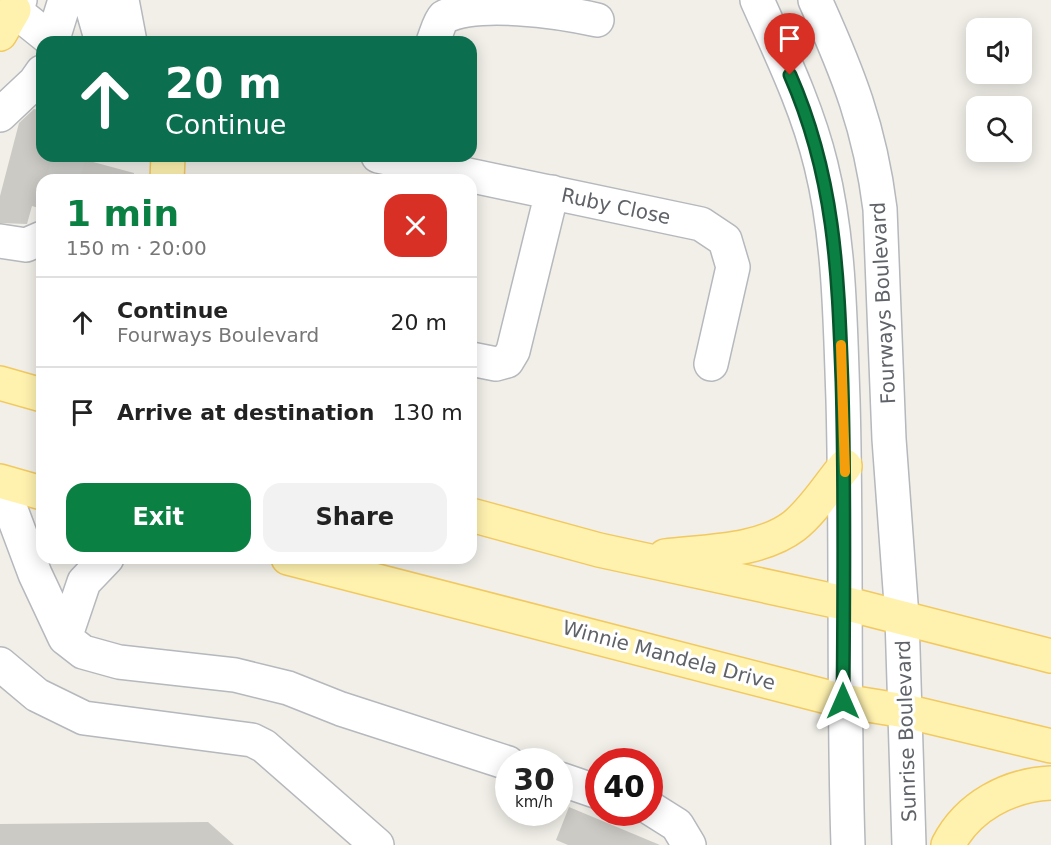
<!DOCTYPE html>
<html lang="en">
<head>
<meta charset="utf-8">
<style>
	:root { --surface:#fff; --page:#f2f2f2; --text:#222; --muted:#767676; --line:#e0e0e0; --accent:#0b8043 }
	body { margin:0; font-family:"DejaVu Sans",sans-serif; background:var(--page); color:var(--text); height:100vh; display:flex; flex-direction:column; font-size:22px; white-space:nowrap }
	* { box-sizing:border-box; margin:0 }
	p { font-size:20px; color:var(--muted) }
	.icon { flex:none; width:33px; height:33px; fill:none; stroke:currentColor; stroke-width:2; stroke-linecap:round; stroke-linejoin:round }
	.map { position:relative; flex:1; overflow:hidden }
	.side { position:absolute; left:36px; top:174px; width:441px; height:390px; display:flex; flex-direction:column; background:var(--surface); border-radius:18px; box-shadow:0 3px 15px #0003 }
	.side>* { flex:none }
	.hud { position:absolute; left:36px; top:36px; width:441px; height:126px; border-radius:18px; box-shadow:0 3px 15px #0003; background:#0b6e4f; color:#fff; overflow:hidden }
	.controls { position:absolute; left:966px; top:18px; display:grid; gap:12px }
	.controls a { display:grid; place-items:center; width:66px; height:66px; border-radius:12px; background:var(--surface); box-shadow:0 3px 15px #0003; font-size:30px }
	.speed { position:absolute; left:495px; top:748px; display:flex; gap:12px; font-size:30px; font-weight:700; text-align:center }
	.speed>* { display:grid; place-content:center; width:78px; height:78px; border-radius:50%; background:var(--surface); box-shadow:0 3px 15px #0003; line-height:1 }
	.speed small { font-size:15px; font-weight:400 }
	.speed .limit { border:9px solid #d22; background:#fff; color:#111 }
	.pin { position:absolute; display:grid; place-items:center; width:51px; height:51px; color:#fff; margin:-62px -26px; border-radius:50% 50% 50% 0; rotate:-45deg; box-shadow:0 0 6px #0007 }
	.pin .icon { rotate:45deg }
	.me { position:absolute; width:66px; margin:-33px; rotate:0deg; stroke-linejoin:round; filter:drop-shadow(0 0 4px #0008) }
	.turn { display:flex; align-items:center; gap:21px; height:126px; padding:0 30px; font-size:27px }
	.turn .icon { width:78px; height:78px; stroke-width:2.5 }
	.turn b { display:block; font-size:42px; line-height:51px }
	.round { display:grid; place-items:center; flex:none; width:63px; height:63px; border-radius:18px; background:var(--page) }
	.summary { display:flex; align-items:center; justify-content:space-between; height:102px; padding:0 30px }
	h1 { font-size:36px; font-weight:600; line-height:45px; color:var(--accent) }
	.action { display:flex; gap:12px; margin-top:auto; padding:12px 30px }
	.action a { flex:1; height:69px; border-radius:18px; background:var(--accent); color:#fff; font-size:24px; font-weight:600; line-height:69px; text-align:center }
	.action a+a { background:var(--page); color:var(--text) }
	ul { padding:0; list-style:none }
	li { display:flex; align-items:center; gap:18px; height:90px; padding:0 30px; border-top:2px solid var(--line) }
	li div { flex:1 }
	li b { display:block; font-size:22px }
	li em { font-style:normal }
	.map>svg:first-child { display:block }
	.building { fill:#cccac5 }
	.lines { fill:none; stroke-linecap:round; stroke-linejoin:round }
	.minor-tunnel { stroke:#ccccc8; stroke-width:33; stroke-dasharray:33 16; stroke-linecap:butt }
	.minor-casing { stroke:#b5b8bc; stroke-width:36 }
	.major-casing { stroke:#f2c960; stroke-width:36 }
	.minor { stroke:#fff; stroke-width:33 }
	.major { stroke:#fff2af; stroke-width:33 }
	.route-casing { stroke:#07532c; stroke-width:15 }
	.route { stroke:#0b8043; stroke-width:10 }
	.slow { stroke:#f59e0b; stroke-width:10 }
	.labels { text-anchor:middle; stroke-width:6; stroke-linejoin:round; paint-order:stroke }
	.street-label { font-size:20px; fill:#5f6368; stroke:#fff }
</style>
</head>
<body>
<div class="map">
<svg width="1051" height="845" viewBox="0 0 1051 845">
	<rect width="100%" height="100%" fill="#f1efe8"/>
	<path class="building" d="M 34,109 L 42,111 L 42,156 L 71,156 L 134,173 L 133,180 L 42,180 L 42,209 L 32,206 L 27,224 L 0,223 L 0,196 L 19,123 Z
		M 569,807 L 660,845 L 568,845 L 556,840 Z
		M 208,822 L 234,845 L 0,845 L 0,824 Z"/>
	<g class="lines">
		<path class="minor-tunnel" d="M 63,180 L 69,156"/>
		<defs>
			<path id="minor" d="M 20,0 L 14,10 L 54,42
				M 90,0 L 102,42
				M 122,0 L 130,42
				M 757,0 C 781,54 807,107 821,165 C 840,242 840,321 843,400 C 847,548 843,696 848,845
				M 815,0 C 848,73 870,128 880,209 L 889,439 L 902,617 L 909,845
				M 52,42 L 65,0
				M 433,42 C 436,35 439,22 444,17 C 478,0 557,11 597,20
				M 0,115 L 35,82 L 42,72
				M 378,156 L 701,224 L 725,240 L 733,267 L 711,364
				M 0,241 L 26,245 L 42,238
				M 471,359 L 496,364 L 507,361 L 513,351 L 552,192
				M 0,493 L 10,507 L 35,574 L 65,638 L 83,652 L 119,662 L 235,675 L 288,688 L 341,709 L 508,763
				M 65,638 L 84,582 L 107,558
				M 0,664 L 37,695 L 84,718 L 252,740 L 264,746 L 377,845
				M 560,779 L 598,792
				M 650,808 L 677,825 L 689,845"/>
			<path id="major" d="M 0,34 L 14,10
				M 167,180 L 168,156
				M 0,383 L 42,395
				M 0,481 L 42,493
				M 471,515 L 599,550 L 844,603 L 1051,656
				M 665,556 C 706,551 760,552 794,526 C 814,510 829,485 845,466
				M 288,558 L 843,701 L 905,711 L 1051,746
				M 948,845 C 968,806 1009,785 1051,783"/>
		</defs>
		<use href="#minor" class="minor-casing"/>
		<use href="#major" class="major-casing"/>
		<use href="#minor" class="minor"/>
		<use href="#major" class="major"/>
	</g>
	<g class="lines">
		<defs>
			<path id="route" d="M 790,75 C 835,177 838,273 842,382 C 845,488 844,595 843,701"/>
		</defs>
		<use href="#route" class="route-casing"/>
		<use href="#route" class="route"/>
		<path class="slow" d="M 841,345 L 845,472"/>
	</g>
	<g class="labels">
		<g class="street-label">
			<text transform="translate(616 206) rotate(12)" y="7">Ruby Close</text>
			<text transform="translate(883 303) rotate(-93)" y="7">Fourways Boulevard</text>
			<text transform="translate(669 655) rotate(15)" y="7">Winnie Mandela Drive</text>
			<text transform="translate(906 731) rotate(-92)" y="7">Sunrise Boulevard</text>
		</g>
	</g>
</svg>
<div class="controls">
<a><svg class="icon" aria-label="sound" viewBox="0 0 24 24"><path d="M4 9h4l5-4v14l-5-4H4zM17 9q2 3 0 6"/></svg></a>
<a><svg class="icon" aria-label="search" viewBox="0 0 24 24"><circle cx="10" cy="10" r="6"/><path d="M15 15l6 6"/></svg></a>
</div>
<div class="speed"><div>30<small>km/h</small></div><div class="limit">40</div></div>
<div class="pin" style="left:790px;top:75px;background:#d93025"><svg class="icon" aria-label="arrive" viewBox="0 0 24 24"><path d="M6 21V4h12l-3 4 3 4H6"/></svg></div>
<svg class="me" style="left:843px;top:701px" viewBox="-20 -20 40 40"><path d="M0-17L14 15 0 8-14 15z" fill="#0b8043" stroke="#fff" stroke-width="4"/></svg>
<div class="hud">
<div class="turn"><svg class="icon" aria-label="ahead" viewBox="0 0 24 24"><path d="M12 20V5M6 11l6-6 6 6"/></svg><div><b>20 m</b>Continue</div></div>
</div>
<section class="side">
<div class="summary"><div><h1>1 min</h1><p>150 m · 20:00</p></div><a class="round" style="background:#d93025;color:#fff"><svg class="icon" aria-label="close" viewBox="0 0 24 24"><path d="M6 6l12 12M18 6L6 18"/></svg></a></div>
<ul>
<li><svg class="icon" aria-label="ahead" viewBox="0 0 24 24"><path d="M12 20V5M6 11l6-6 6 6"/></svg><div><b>Continue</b><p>Fourways Boulevard</p></div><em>20 m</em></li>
<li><svg class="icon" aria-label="arrive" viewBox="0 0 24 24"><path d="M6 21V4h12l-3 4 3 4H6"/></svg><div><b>Arrive at destination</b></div><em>130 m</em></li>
</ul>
<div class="action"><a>Exit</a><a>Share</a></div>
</section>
</div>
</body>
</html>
